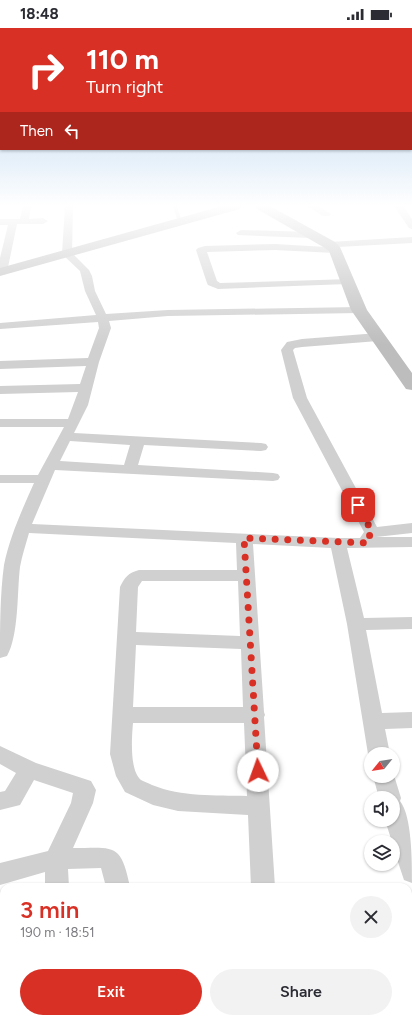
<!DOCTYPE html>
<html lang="en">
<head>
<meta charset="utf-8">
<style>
	:root { --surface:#fff; --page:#f2f2f3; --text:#2b2b33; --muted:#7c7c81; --accent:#d93025 }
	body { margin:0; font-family:Figtree,sans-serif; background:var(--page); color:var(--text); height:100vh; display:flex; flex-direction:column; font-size:15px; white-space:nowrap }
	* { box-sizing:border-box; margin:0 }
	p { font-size:13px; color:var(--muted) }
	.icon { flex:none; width:22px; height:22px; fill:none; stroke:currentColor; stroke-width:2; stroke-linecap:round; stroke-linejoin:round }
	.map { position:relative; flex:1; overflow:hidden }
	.sheet { position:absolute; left:0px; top:855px; width:412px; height:140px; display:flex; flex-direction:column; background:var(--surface); border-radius:12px 12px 0 0; box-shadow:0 1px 3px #0004 }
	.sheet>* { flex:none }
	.guide { position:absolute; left:0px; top:0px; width:412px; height:122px; box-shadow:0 1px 3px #0004; background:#d93025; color:#fff; overflow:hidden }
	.needle { width:26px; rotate:240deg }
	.buttons { position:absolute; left:364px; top:719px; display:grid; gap:8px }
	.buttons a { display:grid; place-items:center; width:36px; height:36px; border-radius:50%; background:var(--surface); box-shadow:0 1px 3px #0004; font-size:20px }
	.pin { position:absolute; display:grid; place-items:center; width:34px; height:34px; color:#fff; margin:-17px; border-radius:8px; box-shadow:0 2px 6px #0006 }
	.me { position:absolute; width:44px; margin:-22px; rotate:357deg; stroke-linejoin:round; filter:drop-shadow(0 0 3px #0008) }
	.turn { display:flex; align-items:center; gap:14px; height:84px; padding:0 20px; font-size:18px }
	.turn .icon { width:52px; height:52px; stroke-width:2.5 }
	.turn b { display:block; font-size:28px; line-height:34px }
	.then { display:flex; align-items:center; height:38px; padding:0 20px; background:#0003; gap:8px; font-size:15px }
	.round { display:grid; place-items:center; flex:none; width:42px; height:42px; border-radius:21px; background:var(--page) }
	.head { display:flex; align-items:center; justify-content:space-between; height:68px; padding:0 20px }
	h1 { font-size:24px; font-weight:600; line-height:30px; color:var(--accent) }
	.button { display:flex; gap:8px; margin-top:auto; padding:8px 20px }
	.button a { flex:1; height:46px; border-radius:24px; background:var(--accent); color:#fff; font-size:16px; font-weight:600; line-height:46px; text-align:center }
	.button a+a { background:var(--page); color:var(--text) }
	.status { display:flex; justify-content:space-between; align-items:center; height:28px; padding:0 20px; background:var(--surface); direction:ltr }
	.status svg { height:11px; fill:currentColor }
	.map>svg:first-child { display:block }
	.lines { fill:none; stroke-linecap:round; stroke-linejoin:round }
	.lane { fill:#d0d0d0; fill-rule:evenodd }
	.street { fill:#d0d0d0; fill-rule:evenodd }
	.secondary { fill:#bdbdbd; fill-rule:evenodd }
	.route { stroke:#d93025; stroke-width:7; stroke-dasharray:0 12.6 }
</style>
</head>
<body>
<div class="status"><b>18:48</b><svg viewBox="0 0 49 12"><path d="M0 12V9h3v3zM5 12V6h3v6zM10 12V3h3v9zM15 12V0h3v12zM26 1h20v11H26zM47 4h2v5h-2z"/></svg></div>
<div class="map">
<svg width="412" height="995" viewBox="0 0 412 995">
	<rect width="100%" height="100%" fill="#fff"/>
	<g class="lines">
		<path class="lane" d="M 173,178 L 177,178 L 182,195 L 178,194 Z"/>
		<path class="street" d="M 23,178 L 31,178 L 29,191 L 43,190 L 48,193 L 43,196 L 17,196 L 7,244 L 6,246 L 0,247 L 0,230 L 8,197 L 0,197 L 0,191 L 20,191 Z
			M 65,178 L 73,178 L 72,225 L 89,242 L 92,248 L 95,263 L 106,286 L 168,282 L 359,279 L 365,282 L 359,285 L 168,288 L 109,293 L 111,300 L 99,334 L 88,377 L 74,405 L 261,415 L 266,416 L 268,419 L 266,422 L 261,423 L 144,417 L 138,437 L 273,445 L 278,446 L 280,449 L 278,452 L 273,453 L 55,442 L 32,496 L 338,510 L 360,510 L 364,504 L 293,370 L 281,322 L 287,314 L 302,311 L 378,305 L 382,307 L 384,309 L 382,311 L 378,313 L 302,319 L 295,320 L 293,322 L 307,370 L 377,499 L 412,495 L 412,505 L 376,509 L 412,509 L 412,519 L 347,520 L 364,590 L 412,589 L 412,601 L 366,602 L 382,685 L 412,684 L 412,700 L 385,701 L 390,726 L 371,726 L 371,731 L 368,726 L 347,596 L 331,520 L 253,516 L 264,684 L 265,687 L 264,689 L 275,859 L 251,859 L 248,787 L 178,783 L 153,777 L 125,764 L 116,748 L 110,726 L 120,559 C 125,549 128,545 139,542 L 237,542 L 236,515 L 29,505 C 26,516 22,527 20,539 C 17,563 19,607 7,628 L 0,630 C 0,599 0,567 4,537 C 10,508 22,482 34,455 L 0,455 L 0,447 L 38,447 L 64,399 L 0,399 L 0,391 L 68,391 L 78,364 L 0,366 L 0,358 L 80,356 L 86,338 L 0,341 L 0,333 L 88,330 L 99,300 L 98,294 L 0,301 L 0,295 L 96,287 L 85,263 L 80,243 L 62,226 ZM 70,413 L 130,417 L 124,437 L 60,433 ZM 142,553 L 238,553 L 240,608 L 136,604 L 138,559 ZM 136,617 L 241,621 L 243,679 L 133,679 ZM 133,695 L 244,695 L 247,768 C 215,767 182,769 152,757 C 149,755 144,754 141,752 C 129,742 132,708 133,695 Z
			M 307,178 L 318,178 L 331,186 L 329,188 L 323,188 Z
			M 394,178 L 403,178 L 412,191 L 412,201 L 409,200 Z
			M 241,202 L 311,204 L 316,207 L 311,210 L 238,207 L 236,205 Z
			M 412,209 L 412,215 L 337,219 L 340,222 L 335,225 L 275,222 L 207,224 L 217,253 L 220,255 L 351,251 L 352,253 L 347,256 L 218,261 L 208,257 L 207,255 L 196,222 L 198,220 L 205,218 L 275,216 L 326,219 L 325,217 L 327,215 L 330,214 Z
			M 0,718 L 36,735 L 91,753 L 96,762 L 93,775 L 73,820 C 114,820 121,814 130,859 L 106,859 L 101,840 L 68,841 L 69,859 L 45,859 L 45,844 L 0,857 L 0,835 L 48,823 L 71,775 L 73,765 L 34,752 L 20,777 L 0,782 L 0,764 L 5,763 L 16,745 L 0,736 Z
			M 393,744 L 401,770 L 400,773 C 412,788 412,833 412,855 L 404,852 L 393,819 L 393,814 L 392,814 L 385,792 L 393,792 L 393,770 L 379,770 L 373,748 L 393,748 Z
			M 63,991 L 91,991 L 92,995 L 64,995 Z
			M 122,991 L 150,991 L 151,995 L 123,995 Z
			M 271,991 L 299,991 L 300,995 L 272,995 Z"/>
		<path class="secondary" d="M 222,178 L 242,178 L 240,181 L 0,248 L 0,240 Z
			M 255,178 L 270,178 L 335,214 L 340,219 L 367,282 L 412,345 L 412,362 L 406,361 L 351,282 L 329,223 L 325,220 L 257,181 Z"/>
	</g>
	<linearGradient id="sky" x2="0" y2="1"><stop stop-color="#9ec6ea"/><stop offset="0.56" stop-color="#fff"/><stop offset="1" stop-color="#fff" stop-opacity="0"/></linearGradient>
	<rect width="412" height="317" fill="url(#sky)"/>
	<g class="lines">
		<path class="route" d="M 258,743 L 244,510 L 368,515 L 368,510 L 372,504 L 358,477"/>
	</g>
</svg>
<div class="buttons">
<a><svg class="needle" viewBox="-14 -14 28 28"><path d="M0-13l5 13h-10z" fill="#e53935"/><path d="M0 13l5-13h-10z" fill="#7c7c81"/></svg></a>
<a><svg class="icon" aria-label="sound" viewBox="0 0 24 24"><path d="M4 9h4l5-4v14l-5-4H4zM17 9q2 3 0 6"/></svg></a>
<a><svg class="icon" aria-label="layers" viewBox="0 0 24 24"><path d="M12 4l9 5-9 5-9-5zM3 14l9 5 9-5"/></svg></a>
</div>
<div class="pin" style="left:358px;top:477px;background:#d93025"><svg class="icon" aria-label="arrive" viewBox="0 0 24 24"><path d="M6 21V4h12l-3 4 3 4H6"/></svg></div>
<svg class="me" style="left:258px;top:743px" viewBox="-20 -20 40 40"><circle r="19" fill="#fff"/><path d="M0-13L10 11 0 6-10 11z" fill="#d93025"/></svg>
<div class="guide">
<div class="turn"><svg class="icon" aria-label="right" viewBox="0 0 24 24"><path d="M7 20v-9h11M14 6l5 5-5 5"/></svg><div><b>110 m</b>Turn right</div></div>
<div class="then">Then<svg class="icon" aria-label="left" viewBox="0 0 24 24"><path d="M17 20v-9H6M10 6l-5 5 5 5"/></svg></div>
</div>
<section class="sheet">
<div class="head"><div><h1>3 min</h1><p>190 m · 18:51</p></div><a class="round"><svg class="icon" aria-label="close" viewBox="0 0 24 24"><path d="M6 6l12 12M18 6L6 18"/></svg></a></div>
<div class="button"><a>Exit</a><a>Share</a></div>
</section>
</div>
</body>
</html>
